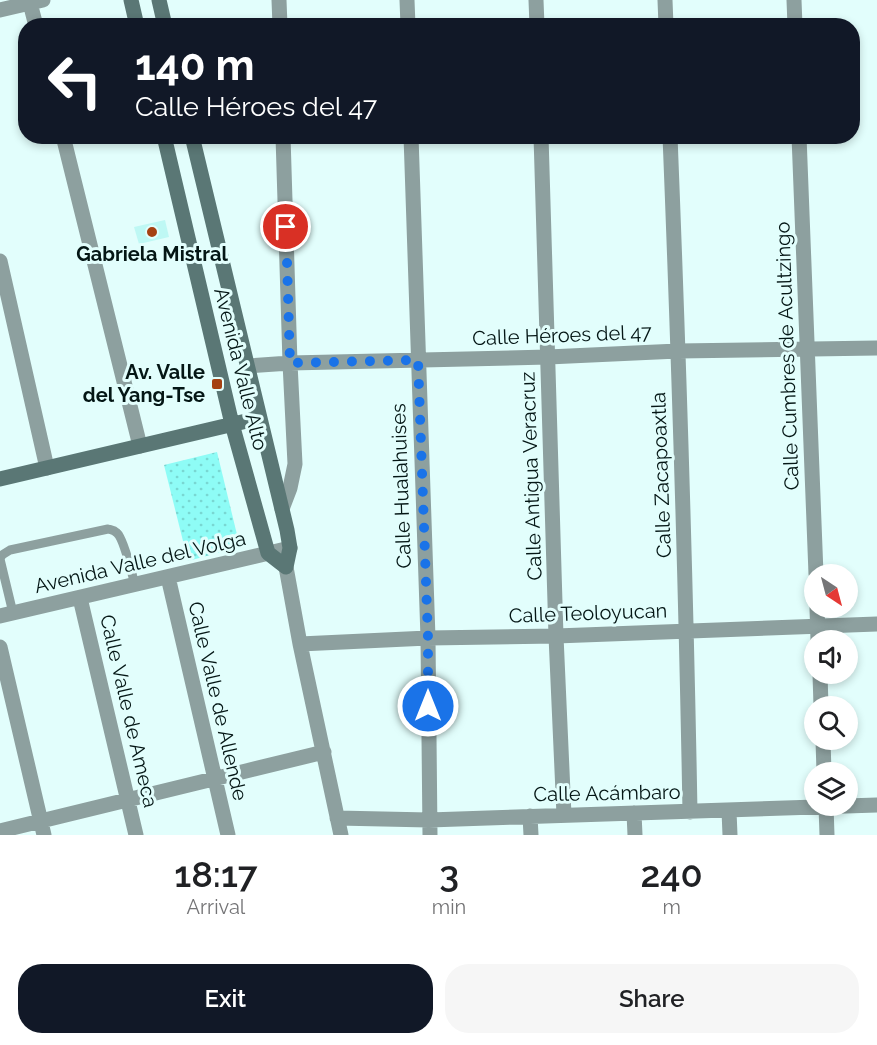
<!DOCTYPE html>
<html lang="en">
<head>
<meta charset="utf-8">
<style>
	:root { --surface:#fff; --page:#f6f6f6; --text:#202124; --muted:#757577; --accent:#111827 }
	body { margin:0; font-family:Raleway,sans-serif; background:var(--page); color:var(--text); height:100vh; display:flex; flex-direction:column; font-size:22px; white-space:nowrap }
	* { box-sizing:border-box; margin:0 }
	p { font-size:20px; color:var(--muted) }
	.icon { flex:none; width:33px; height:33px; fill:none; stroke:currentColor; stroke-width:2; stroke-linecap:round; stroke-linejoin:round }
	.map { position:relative; height:835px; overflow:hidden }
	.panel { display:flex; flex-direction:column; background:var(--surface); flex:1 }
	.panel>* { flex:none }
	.top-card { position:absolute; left:18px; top:18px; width:842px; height:126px; border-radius:24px; box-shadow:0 3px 9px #0003; background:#111827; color:#fff; overflow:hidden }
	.needle { width:39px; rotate:144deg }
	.fabs { position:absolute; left:804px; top:564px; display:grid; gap:12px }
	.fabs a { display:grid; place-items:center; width:54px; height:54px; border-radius:50%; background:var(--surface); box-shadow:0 3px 9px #0003; font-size:30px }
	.pin { position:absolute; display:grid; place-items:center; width:51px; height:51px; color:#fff; margin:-26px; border:3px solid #fff; border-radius:50%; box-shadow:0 2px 6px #0007 }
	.me { position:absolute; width:66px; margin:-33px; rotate:0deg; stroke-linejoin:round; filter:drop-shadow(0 0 4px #0008) }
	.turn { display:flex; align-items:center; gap:21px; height:126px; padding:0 18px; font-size:27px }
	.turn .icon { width:78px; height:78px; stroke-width:2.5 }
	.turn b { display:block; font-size:42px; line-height:51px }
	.eta { display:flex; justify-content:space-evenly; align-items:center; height:102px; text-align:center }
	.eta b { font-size:36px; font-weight:600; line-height:42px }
	.button { display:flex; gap:12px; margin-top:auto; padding:12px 18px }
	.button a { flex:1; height:69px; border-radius:24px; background:var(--accent); color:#fff; font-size:24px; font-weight:600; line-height:69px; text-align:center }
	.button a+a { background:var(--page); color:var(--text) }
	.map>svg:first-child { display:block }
	.built { fill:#bef8f4 }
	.park { fill:url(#park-dots) }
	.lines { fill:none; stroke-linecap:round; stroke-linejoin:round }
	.lane { stroke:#8da09f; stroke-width:9 }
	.street { stroke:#8da09f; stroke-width:15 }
	.secondary { stroke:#5a7775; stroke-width:15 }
	.route { stroke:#1a73e8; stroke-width:10; stroke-dasharray:0 18 }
	.poi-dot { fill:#a54112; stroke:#e2fefc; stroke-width:2 }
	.labels { text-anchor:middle; stroke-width:6; stroke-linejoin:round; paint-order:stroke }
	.poi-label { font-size:20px; font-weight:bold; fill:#041615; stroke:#e2fefc }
	.street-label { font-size:20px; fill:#041615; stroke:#e2fefc }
</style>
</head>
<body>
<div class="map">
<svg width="877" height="835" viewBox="0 0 877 835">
	<defs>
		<pattern id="park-dots" width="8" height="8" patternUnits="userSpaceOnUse" patternTransform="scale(1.5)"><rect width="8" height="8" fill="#8efcf6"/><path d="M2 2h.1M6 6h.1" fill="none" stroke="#79d7d2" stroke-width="1.8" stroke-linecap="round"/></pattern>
	</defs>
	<rect width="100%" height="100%" fill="#e2fefc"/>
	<path class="built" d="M 165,220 L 169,237 L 139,244 L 134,227 Z"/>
	<path class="park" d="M 217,452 L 240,547 L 188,561 L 164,465 Z"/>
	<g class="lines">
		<path class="lane" d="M 13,613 L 0,559 L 2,555 L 10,550 L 108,529 C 112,530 114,530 117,533 C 124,539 132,574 135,585"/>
		<path class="street" d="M 279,0 L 280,26
			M 407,0 L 408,26
			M 536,0 L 537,26
			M 665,0 L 666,26
			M 794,0 L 795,26
			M 30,3 L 36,26
			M 0,10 L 43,0
			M 63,136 L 140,446
			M 411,136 L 428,638 L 430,835
			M 541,136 L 556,636 L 564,815
			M 670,136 C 679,362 686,587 690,812
			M 799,136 L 816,574
			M 0,261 L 47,468
			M 248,366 L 290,363 L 548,357 L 678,351 L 877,348
			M 282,509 L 290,488 L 295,464 L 290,363 L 283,136
			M 286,567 L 300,644 L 341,835
			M 168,577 L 228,835
			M 80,598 L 136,835
			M 817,608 L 818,640
			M 0,616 L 290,548
			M 300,644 L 428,638 L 556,636 L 877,624
			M 0,647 L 44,835
			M 820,674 L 821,706
			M 823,740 L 824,772
			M 826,806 L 827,835
			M 729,811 L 730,835
			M 634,813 L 635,835
			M 530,816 L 531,835
			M 337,818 L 429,820 L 877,805
			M 0,831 L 324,752"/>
		<path class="secondary" d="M 131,0 L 137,26
			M 159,0 L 165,26
			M 164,136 L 232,424 L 268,553 L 286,567 L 290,548 L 287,530 L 192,136
			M 0,479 L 259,418"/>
	</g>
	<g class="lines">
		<path class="route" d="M 286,227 L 290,363 L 418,360 L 428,638 L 428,706"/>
	</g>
	<g class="poi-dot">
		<circle cx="152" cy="232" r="6"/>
		<rect x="211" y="378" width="12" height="12" rx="3"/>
	</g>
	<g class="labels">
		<g class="poi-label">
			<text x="152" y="261">Gabriela Mistral</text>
			<text x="205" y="379" text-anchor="end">Av. Valle<tspan x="205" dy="23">del Yang-Tse</tspan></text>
		</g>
		<g class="street-label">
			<text transform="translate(562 335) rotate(-2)" y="7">Calle Héroes del 47</text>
			<text transform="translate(787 356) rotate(-92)" y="7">Calle Cumbres de Acultzingo</text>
			<text transform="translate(241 369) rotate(76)" y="7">Avenida Valle Alto</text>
			<text transform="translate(661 475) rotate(-92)" y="7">Calle Zacapoaxtla</text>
			<text transform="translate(531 476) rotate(-92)" y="7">Calle Antigua Veracruz</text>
			<text transform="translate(401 486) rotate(-92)" y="7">Calle Hualahuises</text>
			<text transform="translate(140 562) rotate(-13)" y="7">Avenida Valle del Volga</text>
			<text transform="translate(588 613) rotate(-2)" y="7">Calle Teoloyucan</text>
			<text transform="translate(218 701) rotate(77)" y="7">Calle Valle de Allende</text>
			<text transform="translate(129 711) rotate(77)" y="7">Calle Valle de Ameca</text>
			<text transform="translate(607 793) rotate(-1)" y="7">Calle Acámbaro</text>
		</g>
	</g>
</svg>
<div class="fabs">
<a><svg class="needle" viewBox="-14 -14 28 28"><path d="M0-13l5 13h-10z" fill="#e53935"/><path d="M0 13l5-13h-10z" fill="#757577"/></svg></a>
<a><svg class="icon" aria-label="sound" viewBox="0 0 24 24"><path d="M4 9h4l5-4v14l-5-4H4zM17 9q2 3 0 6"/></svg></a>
<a><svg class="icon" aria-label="search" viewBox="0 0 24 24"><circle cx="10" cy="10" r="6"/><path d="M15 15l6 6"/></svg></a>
<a><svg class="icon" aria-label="layers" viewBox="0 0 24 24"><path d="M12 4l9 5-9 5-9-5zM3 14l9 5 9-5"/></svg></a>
</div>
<div class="pin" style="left:286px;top:227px;background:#d93025"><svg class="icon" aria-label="arrive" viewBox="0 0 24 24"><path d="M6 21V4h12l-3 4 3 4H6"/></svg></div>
<svg class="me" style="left:428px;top:706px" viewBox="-20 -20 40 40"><circle r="17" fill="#1a73e8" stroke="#fff" stroke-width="3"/><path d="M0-11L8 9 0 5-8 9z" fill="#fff"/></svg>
<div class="top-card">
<div class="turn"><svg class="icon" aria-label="left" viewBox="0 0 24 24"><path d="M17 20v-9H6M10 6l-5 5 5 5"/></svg><div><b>140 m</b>Calle Héroes del 47</div></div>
</div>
</div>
<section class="panel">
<div class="eta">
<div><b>18:17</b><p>Arrival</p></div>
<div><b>3</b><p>min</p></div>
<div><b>240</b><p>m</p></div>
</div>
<div class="button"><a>Exit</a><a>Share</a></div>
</section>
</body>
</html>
